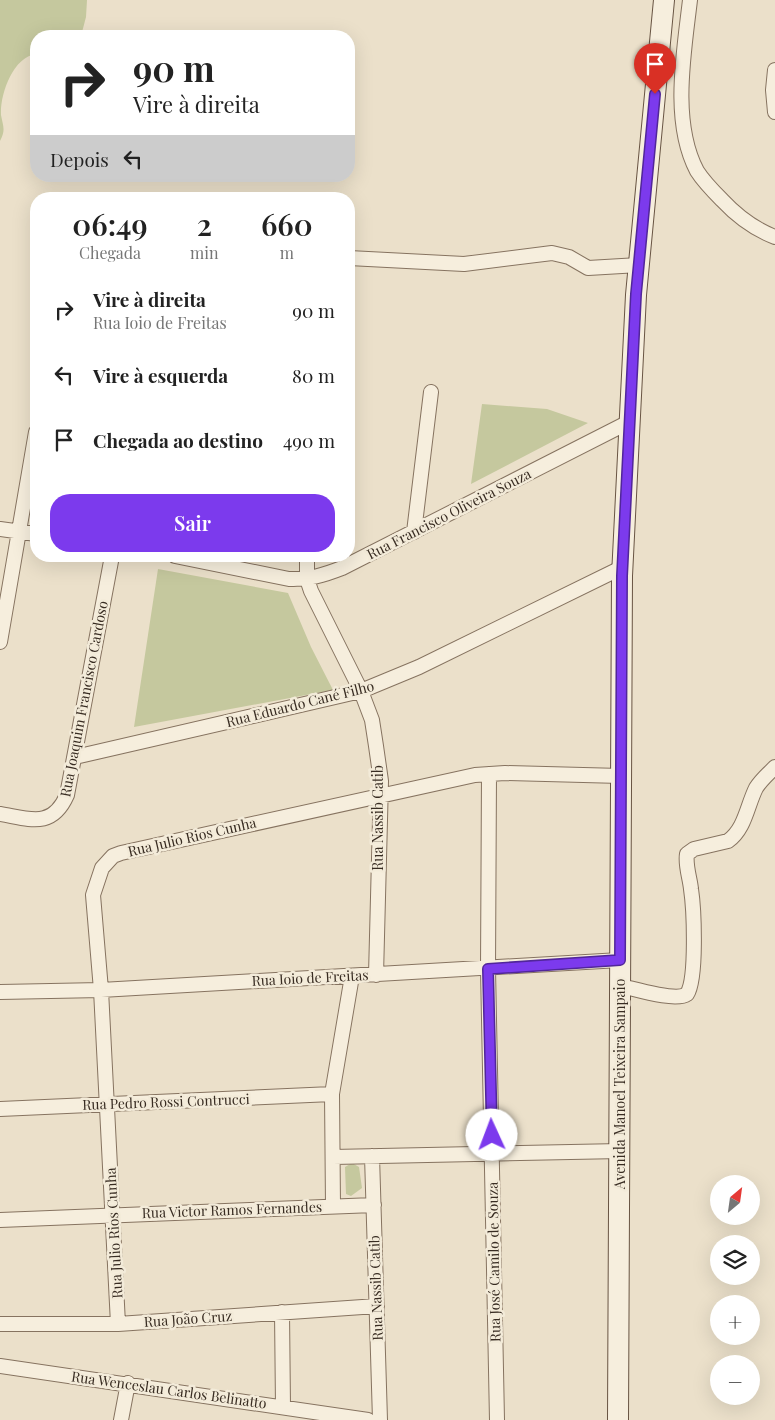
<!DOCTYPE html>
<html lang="pt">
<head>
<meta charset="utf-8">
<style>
	:root { --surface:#fff; --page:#f2f2f2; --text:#222; --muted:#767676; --accent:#7c3aed }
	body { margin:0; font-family:"Playfair Display",serif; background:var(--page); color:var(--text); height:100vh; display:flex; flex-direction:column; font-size:19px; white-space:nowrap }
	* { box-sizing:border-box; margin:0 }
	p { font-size:16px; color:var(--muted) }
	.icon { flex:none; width:28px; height:28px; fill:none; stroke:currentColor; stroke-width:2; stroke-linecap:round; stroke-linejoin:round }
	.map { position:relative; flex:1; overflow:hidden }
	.panel { position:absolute; left:30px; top:192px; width:325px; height:370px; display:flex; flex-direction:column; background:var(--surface); border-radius:20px; box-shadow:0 5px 20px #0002 }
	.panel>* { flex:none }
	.guide { position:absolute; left:30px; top:30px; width:325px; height:152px; border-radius:20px; box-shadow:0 5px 20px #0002; background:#fff; color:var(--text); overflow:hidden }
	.needle { width:32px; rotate:29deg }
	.fabs { position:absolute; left:710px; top:1175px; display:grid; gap:10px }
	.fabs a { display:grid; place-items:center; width:50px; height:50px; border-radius:50%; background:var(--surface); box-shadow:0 5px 20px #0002; font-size:25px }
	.pin { position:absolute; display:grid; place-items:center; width:42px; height:42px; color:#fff; margin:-51px -21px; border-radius:50% 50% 50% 0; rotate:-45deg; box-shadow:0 0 5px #0007 }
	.pin .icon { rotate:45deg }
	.me { position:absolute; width:55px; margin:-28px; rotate:358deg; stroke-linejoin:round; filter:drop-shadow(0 0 4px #0008) }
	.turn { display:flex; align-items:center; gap:18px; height:105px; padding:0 20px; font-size:22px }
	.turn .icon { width:65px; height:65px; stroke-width:2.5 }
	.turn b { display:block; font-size:35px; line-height:42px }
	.then { display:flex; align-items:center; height:48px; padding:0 20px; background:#0003; gap:10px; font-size:19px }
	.eta { display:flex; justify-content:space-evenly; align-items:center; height:85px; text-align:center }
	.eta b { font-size:30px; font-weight:600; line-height:35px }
	.primary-button { display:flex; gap:10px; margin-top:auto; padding:10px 20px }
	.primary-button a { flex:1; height:58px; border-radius:20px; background:var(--accent); color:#fff; font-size:20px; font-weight:600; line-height:58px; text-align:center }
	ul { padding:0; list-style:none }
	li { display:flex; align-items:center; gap:15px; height:65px; padding:0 20px }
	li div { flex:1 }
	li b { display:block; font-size:19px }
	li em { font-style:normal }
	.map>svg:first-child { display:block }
	.green { fill:#c5c89e }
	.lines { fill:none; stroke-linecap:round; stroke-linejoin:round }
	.street-casing { stroke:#867360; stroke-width:16 }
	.secondary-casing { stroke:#685443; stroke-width:22 }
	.street { stroke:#f6eedd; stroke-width:14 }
	.secondary { stroke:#f6eedd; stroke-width:20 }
	.route-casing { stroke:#51269a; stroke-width:12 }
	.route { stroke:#7c3aed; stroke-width:9 }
	.labels { text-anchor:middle; stroke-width:5; stroke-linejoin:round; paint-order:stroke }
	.street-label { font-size:14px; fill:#382c22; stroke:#f3ebd9 }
</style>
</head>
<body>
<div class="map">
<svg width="775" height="1420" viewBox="0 0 775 1420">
	<rect width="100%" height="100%" fill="#ebe0ca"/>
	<path class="green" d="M 0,0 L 87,0 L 86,17 L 81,36 L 36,36 L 36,54 C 13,57 0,94 1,115 C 3,126 6,130 0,141 Z
		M 482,404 L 547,409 L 588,423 L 471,484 Z
		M 158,569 L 288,593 L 311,647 L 333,690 L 134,727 Z
		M 352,1163 L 359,1167 L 362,1188 L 351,1196 L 346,1194 L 345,1167 Z"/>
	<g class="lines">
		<defs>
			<path id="street" d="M 690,0 C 684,52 671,122 697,171 C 704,182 713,191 722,200 C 737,216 754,229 775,237
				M 775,70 L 773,90 L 775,112
				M 349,258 L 464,264 L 552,253 L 569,257 L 588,268 L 639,265
				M 0,529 L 36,534
				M 414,532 L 431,392
				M 175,556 L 289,579 C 308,580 324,575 342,568 L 629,422
				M 307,556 L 307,579 L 311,591 L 361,691 L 372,720 L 376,746 L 381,781 L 376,975
				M 0,642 L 36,432
				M 75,757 L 361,691 L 419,667 L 623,567
				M 489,774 L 488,969 L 497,1420
				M 0,814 C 30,819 52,829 67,795 L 112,556
				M 621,986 C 635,989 676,1002 687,994 C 697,979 694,909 691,889 C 690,878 685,865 687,854 L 694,849 L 728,841 C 745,829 747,806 756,788 C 761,780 768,774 775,767
				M 0,992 L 101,990 L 620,960
				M 0,1109 L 332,1094
				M 372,1156 L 380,1420
				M 333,1157 L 621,1151
				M 333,1206 L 332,1094 L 352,976
				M 0,1220 L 374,1205
				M 282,1312 L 283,1407
				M 0,1324 L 118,1324 L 377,1306
				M 118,1324 L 101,990 L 93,895 L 102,868 L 113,856 L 121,853 L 475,775 L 505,773 L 621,776
				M 0,1366 L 368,1420
				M 121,1420 L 128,1383"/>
			<path id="secondary" d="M 618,1420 L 622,576 L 636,295 L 664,0"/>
		</defs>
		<use href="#street" class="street-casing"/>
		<use href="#secondary" class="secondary-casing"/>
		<use href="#street" class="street"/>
		<use href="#secondary" class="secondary"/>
	</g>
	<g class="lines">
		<defs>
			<path id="route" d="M 492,1135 L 488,969 L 620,960 L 622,576 L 636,294 L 655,94"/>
		</defs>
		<use href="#route" class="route-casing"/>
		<use href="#route" class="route"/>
	</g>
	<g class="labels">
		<g class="street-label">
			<text transform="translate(449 514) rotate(-27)" y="5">Rua Francisco Oliveira Souza</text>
			<text transform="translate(84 699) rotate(-79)" y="5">Rua Joaquim Francisco Cardoso</text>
			<text transform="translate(300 704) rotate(-14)" y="5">Rua Eduardo Cané Filho</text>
			<text transform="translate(378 818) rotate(-90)" y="5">Rua Nassib Catib</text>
			<text transform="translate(192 837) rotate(-13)" y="5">Rua Julio Rios Cunha</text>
			<text transform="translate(310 978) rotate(-3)" y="5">Rua Ioio de Freitas</text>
			<text transform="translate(620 1084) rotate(-90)" y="5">Avenida Manoel Teixeira Sampaio</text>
			<text transform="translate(166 1102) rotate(-2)" y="5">Rua Pedro Rossi Contrucci</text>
			<text transform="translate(232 1210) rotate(-2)" y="5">Rua Victor Ramos Fernandes</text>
			<text transform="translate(114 1233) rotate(-93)" y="5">Rua Julio Rios Cunha</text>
			<text transform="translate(494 1262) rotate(-91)" y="5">Rua José Camilo de Souza</text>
			<text transform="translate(376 1288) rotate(-92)" y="5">Rua Nassib Catib</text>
			<text transform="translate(188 1319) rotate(-4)" y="5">Rua João Cruz</text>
			<text transform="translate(169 1390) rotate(8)" y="5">Rua Wenceslau Carlos Belinatto</text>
		</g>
	</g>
</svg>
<div class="fabs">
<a><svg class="needle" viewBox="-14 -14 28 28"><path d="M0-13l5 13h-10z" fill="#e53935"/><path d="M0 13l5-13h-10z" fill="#767676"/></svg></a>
<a><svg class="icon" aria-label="layers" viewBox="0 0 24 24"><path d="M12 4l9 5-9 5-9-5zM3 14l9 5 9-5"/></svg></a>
<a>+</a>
<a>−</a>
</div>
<div class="pin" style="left:655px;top:94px;background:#d93025"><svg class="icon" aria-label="arrive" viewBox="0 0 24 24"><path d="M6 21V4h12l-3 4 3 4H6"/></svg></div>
<svg class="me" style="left:492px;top:1135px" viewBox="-20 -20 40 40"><circle r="19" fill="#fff"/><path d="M0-13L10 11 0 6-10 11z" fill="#7c3aed"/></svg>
<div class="guide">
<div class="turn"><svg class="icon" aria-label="right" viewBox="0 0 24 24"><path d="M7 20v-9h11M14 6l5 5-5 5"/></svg><div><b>90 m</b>Vire à direita</div></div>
<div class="then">Depois<svg class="icon" aria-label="left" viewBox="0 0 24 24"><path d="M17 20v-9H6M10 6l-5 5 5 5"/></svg></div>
</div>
<section class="panel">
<div class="eta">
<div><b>06:49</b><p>Chegada</p></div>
<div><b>2</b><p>min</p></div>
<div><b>660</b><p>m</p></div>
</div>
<ul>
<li><svg class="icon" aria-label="right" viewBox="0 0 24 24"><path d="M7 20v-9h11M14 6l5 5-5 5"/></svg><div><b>Vire à direita</b><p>Rua Ioio de Freitas</p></div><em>90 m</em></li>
<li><svg class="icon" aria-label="left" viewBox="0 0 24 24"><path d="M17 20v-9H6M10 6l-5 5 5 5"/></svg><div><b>Vire à esquerda</b></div><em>80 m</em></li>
<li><svg class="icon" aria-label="arrive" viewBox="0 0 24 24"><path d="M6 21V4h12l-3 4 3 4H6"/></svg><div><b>Chegada ao destino</b></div><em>490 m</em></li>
</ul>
<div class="primary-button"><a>Sair</a></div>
</section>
</div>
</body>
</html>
